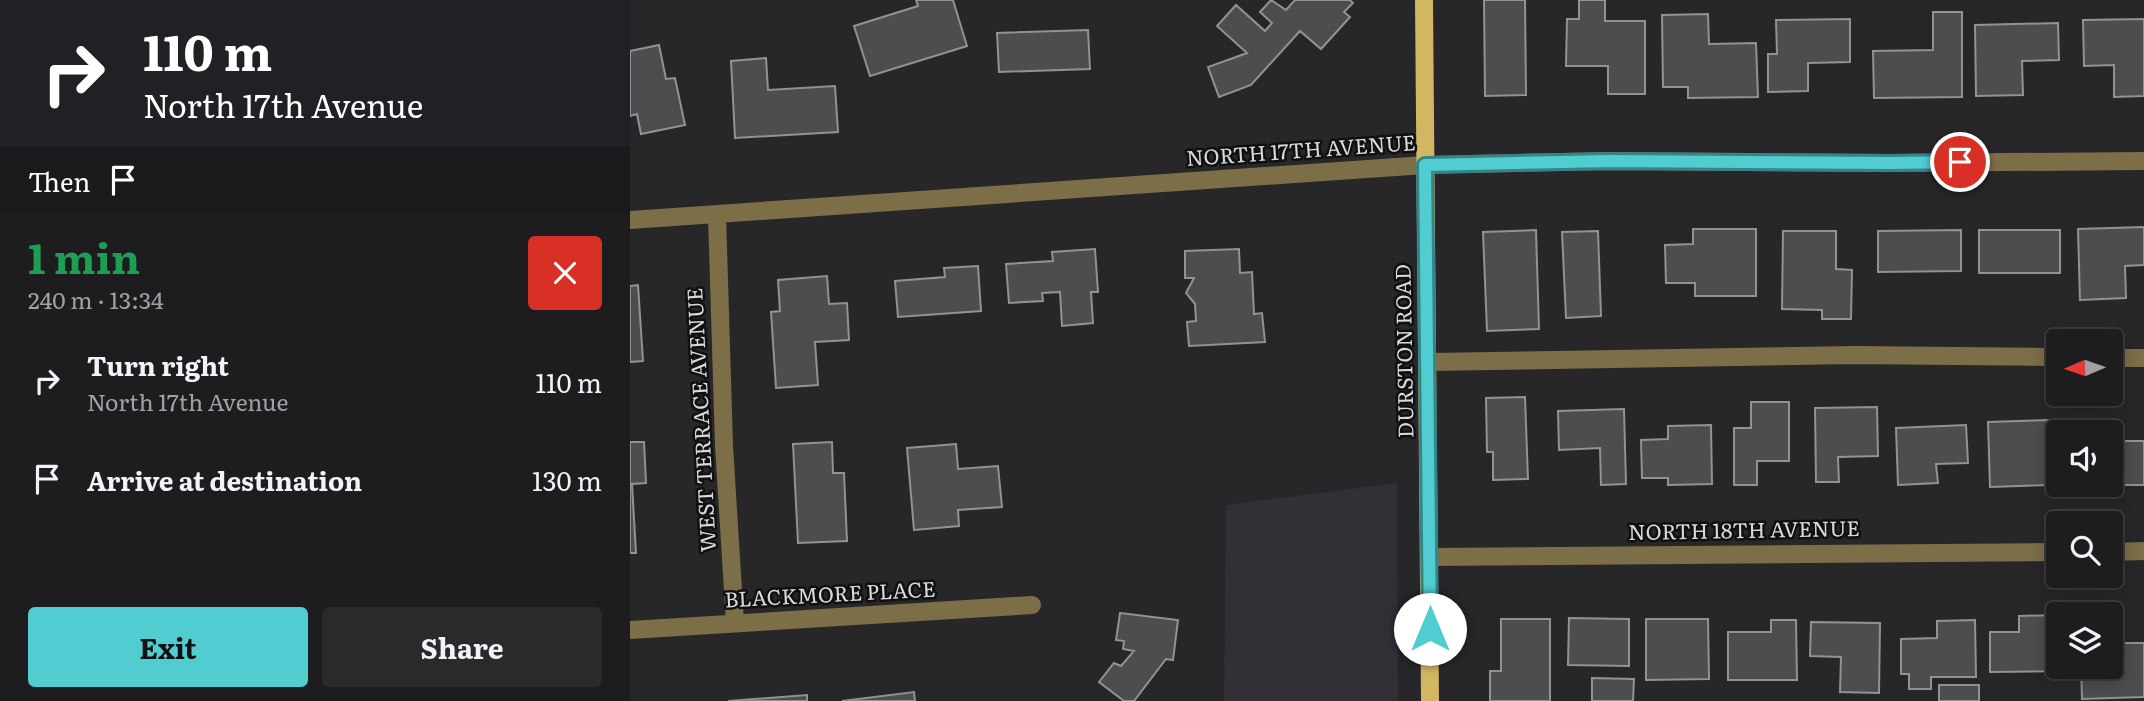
<!DOCTYPE html>
<html lang="en">
<head>
<meta charset="utf-8">
<style>
	:root { --surface:#1d1c1f; --page:#2a292c; --text:#f1f3f6; --muted:#a0a1a4; --line:#3b3a3d; --accent:#51ccd1 }
	body { margin:0; font-family:Literata,serif; background:var(--page); color:var(--text); height:100vh; display:flex; flex-direction:column; font-size:26px; white-space:nowrap }
	* { box-sizing:border-box; margin:0 }
	p { font-size:23px; color:var(--muted) }
	.icon { flex:none; width:38px; height:38px; fill:none; stroke:currentColor; stroke-width:2; stroke-linecap:round; stroke-linejoin:round }
	.map { position:relative; flex:1; overflow:hidden }
	.details { display:flex; flex-direction:column; background:var(--surface); width:630px }
	.details>* { flex:none }
	.hud { background:#202124; color:#fff; overflow:hidden }
	.needle { width:46px; rotate:268deg }
	.tools { position:absolute; left:1416px; top:329px; display:grid; gap:14px }
	.tools a { display:grid; place-items:center; width:77px; height:77px; border-radius:7px; background:var(--surface); box-shadow:0 4px 18px #0003,0 0 0 2px var(--line); font-size:35px }
	.pin { position:absolute; display:grid; place-items:center; width:60px; height:60px; color:#fff; margin:-30px; border:4px solid #fff; border-radius:50%; box-shadow:0 2px 7px #0007 }
	.me { position:absolute; width:77px; margin:-38px; rotate:0deg; stroke-linejoin:round; filter:drop-shadow(0 0 5px #0008) }
	.turn { display:flex; align-items:center; gap:24px; height:147px; padding:0 28px; font-size:32px }
	.turn .icon { width:91px; height:91px; stroke-width:2.5 }
	.turn b { display:block; font-size:49px; line-height:60px }
	.then { display:flex; align-items:center; height:66px; padding:0 28px; background:#0003; gap:14px; font-size:26px }
	.round { display:grid; place-items:center; flex:none; width:74px; height:74px; border-radius:7px; background:var(--page) }
	.headline { display:flex; align-items:center; justify-content:space-between; height:119px; padding:0 28px }
	h1 { font-size:42px; font-weight:700; line-height:52px; color:#1e9e55 }
	.button { display:flex; gap:14px; margin-top:auto; padding:14px 28px }
	.button a { flex:1; height:80px; border-radius:7px; background:var(--accent); color:#111; font-size:28px; font-weight:700; line-height:80px; text-align:center }
	.button a+a { background:var(--page); color:var(--text) }
	ul { padding:0; list-style:none }
	li { display:flex; align-items:center; gap:21px; height:98px; padding:0 28px }
	li div { flex:1 }
	li b { display:block; font-size:26px }
	li em { font-style:normal }
	main { display:flex; flex:1; min-height:0 }
	.map>svg:first-child { display:block }
	.built { fill:#322f37 }
	.building { fill:#4d4d50; stroke:#929194; stroke-width:2 }
	.lines { fill:none; stroke-linecap:round; stroke-linejoin:round }
	.minor { stroke:#7c6e47; stroke-width:18 }
	.major { stroke:#d2b661; stroke-width:18 }
	.route-casing { stroke:#358588; stroke-width:18 }
	.route { stroke:#51ccd1; stroke-width:12 }
	.labels { text-anchor:middle; stroke-width:5; stroke-linejoin:round; paint-order:stroke }
	.street-label { font-size:21px; fill:#dad9db; stroke:#100f11 }
</style>
</head>
<body>
<main>
<section class="details">
<div class="hud">
<div class="turn"><svg class="icon" aria-label="right" viewBox="0 0 24 24"><path d="M7 20v-9h11M14 6l5 5-5 5"/></svg><div><b>110 m</b>North 17th Avenue</div></div>
<div class="then">Then<svg class="icon" aria-label="arrive" viewBox="0 0 24 24"><path d="M6 21V4h12l-3 4 3 4H6"/></svg></div>
</div>
<div class="headline"><div><h1>1 min</h1><p>240 m · 13:34</p></div><a class="round" style="background:#d93025;color:#fff"><svg class="icon" aria-label="close" viewBox="0 0 24 24"><path d="M6 6l12 12M18 6L6 18"/></svg></a></div>
<ul>
<li><svg class="icon" aria-label="right" viewBox="0 0 24 24"><path d="M7 20v-9h11M14 6l5 5-5 5"/></svg><div><b>Turn right</b><p>North 17th Avenue</p></div><em>110 m</em></li>
<li><svg class="icon" aria-label="arrive" viewBox="0 0 24 24"><path d="M6 21V4h12l-3 4 3 4H6"/></svg><div><b>Arrive at destination</b></div><em>130 m</em></li>
</ul>
<div class="button"><a>Exit</a><a>Share</a></div>
</section>
<div class="map">
<svg width="1514" height="701" viewBox="0 0 1514 701">
	<rect width="100%" height="100%" fill="#272629"/>
	<path class="built" d="M 767,483 L 768,701 L 594,701 L 596,505 Z"/>
	<path class="building" d="M 286,0 L 323,0 L 337,46 L 240,76 L 224,26 L 288,6 Z
		M 641,0 L 656,10 L 665,0 L 720,0 L 723,3 L 714,12 L 720,17 L 691,49 L 670,31 L 621,85 L 589,97 L 578,67 L 617,53 L 587,26 L 606,5 L 635,31 L 642,23 L 630,12 Z
		M 854,0 L 895,0 L 896,95 L 855,96 Z
		M 949,0 L 975,0 L 975,21 L 1015,21 L 1015,94 L 978,94 L 978,66 L 936,66 L 937,19 L 949,19 Z
		M 1303,12 L 1332,12 L 1332,97 L 1244,98 L 1243,51 L 1303,50 Z
		M 1078,14 L 1079,44 L 1126,43 L 1128,97 L 1058,98 L 1058,87 L 1033,87 L 1032,15 Z
		M 1220,19 L 1220,62 L 1178,63 L 1178,91 L 1138,92 L 1138,54 L 1147,54 L 1146,20 Z
		M 1514,19 L 1514,96 L 1484,97 L 1484,65 L 1454,66 L 1453,20 Z
		M 1428,23 L 1429,60 L 1392,61 L 1393,95 L 1346,96 L 1345,25 Z
		M 458,30 L 460,69 L 369,72 L 367,33 Z
		M 29,45 L 36,79 L 45,78 L 55,125 L 11,134 L 7,114 L 0,116 L 0,51 Z
		M 136,58 L 138,90 L 205,86 L 208,132 L 105,138 L 101,61 Z
		M 1514,227 L 1514,265 L 1495,266 L 1496,298 L 1450,300 L 1448,229 Z
		M 1063,229 L 1126,229 L 1126,296 L 1065,296 L 1065,283 L 1036,283 L 1035,245 L 1063,244 Z
		M 906,230 L 909,329 L 857,331 L 853,232 Z
		M 1331,230 L 1331,271 L 1248,272 L 1248,231 Z
		M 1349,230 L 1430,230 L 1430,273 L 1349,273 Z
		M 968,231 L 971,316 L 936,318 L 932,232 Z
		M 1153,231 L 1206,231 L 1206,269 L 1222,270 L 1221,319 L 1192,319 L 1192,310 L 1152,309 Z
		M 465,249 L 468,292 L 461,292 L 463,323 L 432,326 L 430,292 L 412,293 L 413,301 L 379,303 L 376,264 L 423,261 L 422,252 Z
		M 609,249 L 610,273 L 622,272 L 624,314 L 632,313 L 635,342 L 559,346 L 557,322 L 566,321 L 565,304 L 556,293 L 564,278 L 555,278 L 555,251 Z
		M 348,266 L 351,311 L 268,317 L 265,281 L 315,277 L 314,268 Z
		M 197,276 L 199,304 L 217,303 L 219,340 L 185,342 L 188,385 L 146,388 L 141,312 L 150,311 L 148,280 Z
		M 8,285 L 13,361 L 0,362 L 0,286 Z
		M 895,397 L 898,479 L 863,480 L 863,452 L 857,452 L 856,398 Z
		M 1121,402 L 1159,402 L 1159,461 L 1127,461 L 1127,485 L 1104,485 L 1104,428 L 1121,428 Z
		M 1247,407 L 1248,456 L 1208,457 L 1209,482 L 1186,482 L 1185,408 Z
		M 994,409 L 996,484 L 971,485 L 970,448 L 929,450 L 928,411 Z
		M 1419,420 L 1421,485 L 1360,487 L 1358,422 Z
		M 1081,425 L 1082,484 L 1038,485 L 1038,478 L 1012,478 L 1011,440 L 1038,439 L 1038,426 Z
		M 1336,425 L 1338,463 L 1306,464 L 1308,483 L 1268,485 L 1266,428 Z
		M 1480,441 L 1514,441 L 1514,485 L 1441,485 L 1480,485 Z
		M 0,442 L 14,442 L 16,483 L 2,484 L 6,553 L 0,553 Z
		M 202,442 L 203,473 L 214,473 L 217,541 L 168,543 L 163,444 Z
		M 326,444 L 328,469 L 368,466 L 372,507 L 328,510 L 329,526 L 284,530 L 277,448 Z
		M 1486,608 L 1487,643 L 1514,643 L 1514,697 L 1452,699 L 1451,667 L 1480,667 L 1480,614 L 1449,614 L 1449,609 Z
		M 490,613 L 548,620 L 543,660 L 536,659 L 504,701 L 494,701 L 469,682 L 484,663 L 491,666 L 504,651 L 493,649 L 494,641 L 486,640 Z
		M 1428,615 L 1428,667 L 1438,667 L 1438,671 L 1360,672 L 1360,632 L 1389,632 L 1389,616 Z
		M 939,618 L 999,619 L 999,666 L 938,665 Z
		M 871,619 L 920,619 L 920,701 L 860,701 L 860,671 L 871,671 Z
		M 1016,619 L 1078,619 L 1079,679 L 1016,680 Z
		M 1141,620 L 1166,620 L 1167,680 L 1098,680 L 1098,632 L 1141,632 Z
		M 1345,620 L 1346,677 L 1301,677 L 1301,689 L 1279,689 L 1279,674 L 1271,674 L 1271,639 L 1307,638 L 1307,621 Z
		M 1181,622 L 1250,623 L 1249,693 L 1210,692 L 1211,657 L 1180,656 Z
		M 962,678 L 1004,679 L 1003,701 L 962,701 Z
		M 1309,685 L 1349,685 L 1349,701 L 1309,701 Z
		M 284,692 L 285,701 L 212,701 Z
		M 177,695 L 177,701 L 98,701 Z"/>
	<g class="lines">
		<path class="minor" d="M 87,215 L 94,445 L 105,623
			M 0,220 L 795,165 L 980,161 L 1261,163 L 1514,161
			M 1480,358 L 1514,358
			M 798,362 L 1223,355 L 1428,357
			M 1480,552 L 1514,551
			M 800,557 L 1428,552
			M 0,630 L 402,605"/>
		<path class="major" d="M 794,0 L 800,701"/>
	</g>
	<g class="lines">
		<defs>
			<path id="route" d="M 800,629 L 795,165 L 980,161 L 1261,163 L 1330,162"/>
		</defs>
		<use href="#route" class="route-casing"/>
		<use href="#route" class="route"/>
	</g>
	<g class="labels">
		<g class="street-label">
			<text transform="translate(671 151) rotate(-4)" y="7">NORTH 17TH AVENUE</text>
			<text transform="translate(775 351) rotate(-91)" y="7">DURSTON ROAD</text>
			<text transform="translate(72 420) rotate(-93)" y="7">WEST TERRACE AVENUE</text>
			<text transform="translate(1114 531) rotate(-1)" y="7">NORTH 18TH AVENUE</text>
			<text transform="translate(200 595) rotate(-3)" y="7">BLACKMORE PLACE</text>
		</g>
	</g>
</svg>
<div class="tools">
<a><svg class="needle" viewBox="-14 -14 28 28"><path d="M0-13l5 13h-10z" fill="#e53935"/><path d="M0 13l5-13h-10z" fill="#a0a1a4"/></svg></a>
<a><svg class="icon" aria-label="sound" viewBox="0 0 24 24"><path d="M4 9h4l5-4v14l-5-4H4zM17 9q2 3 0 6"/></svg></a>
<a><svg class="icon" aria-label="search" viewBox="0 0 24 24"><circle cx="10" cy="10" r="6"/><path d="M15 15l6 6"/></svg></a>
<a><svg class="icon" aria-label="layers" viewBox="0 0 24 24"><path d="M12 4l9 5-9 5-9-5zM3 14l9 5 9-5"/></svg></a>
</div>
<div class="pin" style="left:1330px;top:162px;background:#d93025"><svg class="icon" aria-label="arrive" viewBox="0 0 24 24"><path d="M6 21V4h12l-3 4 3 4H6"/></svg></div>
<svg class="me" style="left:800px;top:629px" viewBox="-20 -20 40 40"><circle r="19" fill="#fff"/><path d="M0-13L10 11 0 6-10 11z" fill="#51ccd1"/></svg>
</div>
</main>
</body>
</html>
